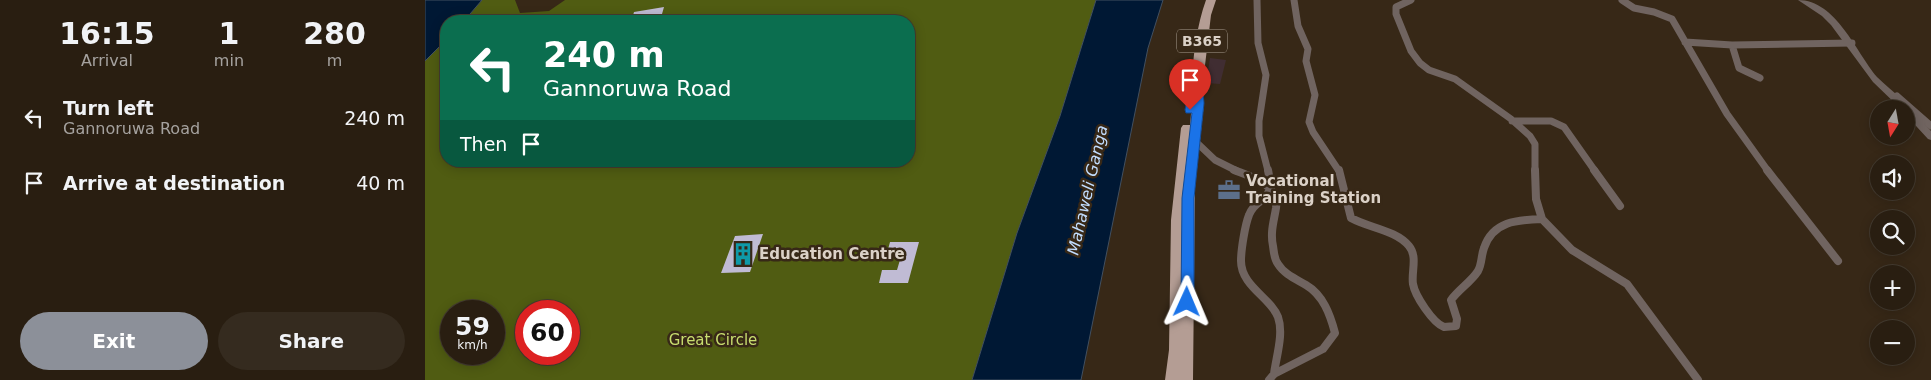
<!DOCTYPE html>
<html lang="en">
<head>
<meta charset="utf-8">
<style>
	:root { --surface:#291e11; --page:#352b1f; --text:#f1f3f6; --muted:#a5a29f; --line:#453c31; --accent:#8c9099 }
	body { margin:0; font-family:"DejaVu Sans",sans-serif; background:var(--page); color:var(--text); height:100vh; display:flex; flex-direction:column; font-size:19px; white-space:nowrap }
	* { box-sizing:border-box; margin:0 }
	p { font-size:16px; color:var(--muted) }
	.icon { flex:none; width:28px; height:28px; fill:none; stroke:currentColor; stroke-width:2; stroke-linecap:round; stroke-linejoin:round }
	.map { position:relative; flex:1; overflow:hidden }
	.drawer { display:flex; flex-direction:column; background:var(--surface); width:425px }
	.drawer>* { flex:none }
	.banner { position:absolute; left:15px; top:15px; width:475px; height:152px; border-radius:20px; box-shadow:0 2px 12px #0003,0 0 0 1px var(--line); background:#0b6e4f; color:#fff; overflow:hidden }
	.needle { width:32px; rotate:191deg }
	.buttons { position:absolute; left:1445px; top:100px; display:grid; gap:10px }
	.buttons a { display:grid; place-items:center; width:45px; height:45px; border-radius:50%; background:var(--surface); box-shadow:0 2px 12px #0003,0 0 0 1px var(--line); font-size:25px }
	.speed { position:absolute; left:15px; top:300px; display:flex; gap:10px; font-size:25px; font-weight:700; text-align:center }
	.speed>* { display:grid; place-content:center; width:65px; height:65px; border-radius:50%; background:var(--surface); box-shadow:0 2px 12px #0003,0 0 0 1px var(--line); line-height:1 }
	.speed small { font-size:12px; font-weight:400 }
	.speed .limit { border:8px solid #d22; background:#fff; color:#111 }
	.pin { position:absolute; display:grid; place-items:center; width:42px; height:42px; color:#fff; margin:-51px -21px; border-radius:50% 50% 50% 0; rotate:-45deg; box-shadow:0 0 5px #0007 }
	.pin .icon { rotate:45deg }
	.me { position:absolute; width:55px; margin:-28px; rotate:1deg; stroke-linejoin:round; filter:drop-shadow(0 0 4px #0008) }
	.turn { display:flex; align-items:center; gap:18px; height:105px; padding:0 20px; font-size:22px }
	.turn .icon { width:65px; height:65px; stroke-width:2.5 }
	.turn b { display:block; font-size:35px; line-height:42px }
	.then { display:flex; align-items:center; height:48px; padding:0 20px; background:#0003; gap:10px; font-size:19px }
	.eta { display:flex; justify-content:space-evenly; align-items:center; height:85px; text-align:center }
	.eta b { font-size:30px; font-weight:700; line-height:35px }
	.button { display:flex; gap:10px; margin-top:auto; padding:10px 20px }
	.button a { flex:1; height:58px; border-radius:30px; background:var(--accent); color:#fff; font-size:20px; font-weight:700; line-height:58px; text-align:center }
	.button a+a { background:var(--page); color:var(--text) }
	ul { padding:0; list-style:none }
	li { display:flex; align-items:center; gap:15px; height:65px; padding:0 20px }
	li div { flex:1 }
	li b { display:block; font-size:19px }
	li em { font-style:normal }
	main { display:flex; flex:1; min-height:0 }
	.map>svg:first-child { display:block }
	.commercial { fill:#402d32 }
	.green { fill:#505c12; fill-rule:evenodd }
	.water { fill:#001834; stroke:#425060 }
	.building { fill:#c0bbd4 }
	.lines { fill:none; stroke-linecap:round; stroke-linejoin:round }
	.minor-far1 { stroke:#706460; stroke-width:7 }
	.minor { stroke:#706460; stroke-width:8 }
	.tertiary { fill:#706460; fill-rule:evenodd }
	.primary { fill:#b49d94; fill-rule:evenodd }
	.route { fill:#1a73e8; stroke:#114b97 }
	.labels { text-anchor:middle; stroke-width:5; stroke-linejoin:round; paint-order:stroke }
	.shield { fill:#372817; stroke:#aa9e92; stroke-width:1 }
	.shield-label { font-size:14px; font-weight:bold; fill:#dbd1c7 }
	.poi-label { font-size:15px; font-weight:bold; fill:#dbd1c7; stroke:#372817; text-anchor:start }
	.park-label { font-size:15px; fill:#c8dd6f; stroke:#372817 }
	.water-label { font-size:16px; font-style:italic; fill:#c1ddff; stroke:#372817 }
</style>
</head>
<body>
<main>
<section class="drawer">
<div class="eta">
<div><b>16:15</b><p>Arrival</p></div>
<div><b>1</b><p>min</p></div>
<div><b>280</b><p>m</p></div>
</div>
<ul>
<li><svg class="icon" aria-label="left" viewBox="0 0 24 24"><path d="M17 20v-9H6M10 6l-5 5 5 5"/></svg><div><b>Turn left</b><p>Gannoruwa Road</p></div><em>240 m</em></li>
<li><svg class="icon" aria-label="arrive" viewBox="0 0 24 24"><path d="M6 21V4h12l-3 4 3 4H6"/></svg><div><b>Arrive at destination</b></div><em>40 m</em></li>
</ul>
<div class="button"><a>Exit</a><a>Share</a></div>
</section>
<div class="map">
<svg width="1506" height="380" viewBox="0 0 1506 380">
	<rect width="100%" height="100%" fill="#372817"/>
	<path class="commercial" d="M 785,58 L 801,60 L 795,84 L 781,83 Z"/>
	<path class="green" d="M 57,0 L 90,0 L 95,13 L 124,11 L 140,0 L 671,0 L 635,116 L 592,233 L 547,380 L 0,380 L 0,61 L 21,40 L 21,161 L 484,161 L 484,21 L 39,21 ZM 26,311 L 69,311 L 69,354 L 26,354 ZM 101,311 L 144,311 L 144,354 L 101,354 Z"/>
	<path class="water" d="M 0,0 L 57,0 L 39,21 L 21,21 L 21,40 L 0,61 Z
		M 671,0 L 738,0 L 723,48 L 656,380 L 547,380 L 592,233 L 635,116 Z"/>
	<path class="building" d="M 239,7 L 237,14 L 207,19 L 209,12 Z
		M 338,234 L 325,272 L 296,273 L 310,236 Z
		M 465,242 L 494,242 L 483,283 L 454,283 L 457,270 L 472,270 L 477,253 L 462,253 Z"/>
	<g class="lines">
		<path class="minor-far1" d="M 832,0 L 833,43 L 841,75 L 834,121 L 834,136 L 843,171
			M 869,0 L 873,26 L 883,49 L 881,61 L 890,95 L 884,122 L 888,132 L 914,171
			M 986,0 L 971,7 L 971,14 L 986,51 L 995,63 L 1004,70 L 1030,79 L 1086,119 L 1105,136 L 1110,144 L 1110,171
			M 1197,0 L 1209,8 L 1229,12 L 1247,19 L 1302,114 L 1343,171
			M 1260,42 L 1307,45
			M 1335,78 L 1314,68 L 1307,45 L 1427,43
			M 1472,96 L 1506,126
			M 1087,121 L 1126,121 L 1139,127 L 1170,171
			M 769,140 L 790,160 L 812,171"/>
		<path class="minor" d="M 809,170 C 827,177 854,184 851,208 C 849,221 845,232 848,246 C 849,252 849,259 853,264 C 859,274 871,279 881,285 C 898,295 905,314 910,333 L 898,349 L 849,374 L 844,380
			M 843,170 C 851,205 831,195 824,215 C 820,225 816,250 816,261 C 816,286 846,298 853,317 C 859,334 851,357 849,374
			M 914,170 L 926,218 C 944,228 971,230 984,246 C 993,257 986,272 988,284 C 990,296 1008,323 1019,327 L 1031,326 L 1032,319 L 1026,300 C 1034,289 1046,282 1053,271 C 1057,264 1056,256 1059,248 C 1068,221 1092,220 1117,219
			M 1110,170 L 1111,199 L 1117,219 L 1147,250 L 1202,284 L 1273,380
			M 1169,170 L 1195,206
			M 1342,170 L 1413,261"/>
		<path class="tertiary" d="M 1373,0 C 1411,0 1431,52 1452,77 C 1460,85 1469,92 1478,100 C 1488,110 1497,121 1506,131 L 1506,140 L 1503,139 L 1481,115 L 1481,109 L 1476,109 L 1448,82 L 1406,25 L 1397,16 Z"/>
		<path class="primary" d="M 781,0 L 791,0 L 786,15 L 778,82 L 779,103 L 770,187 L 768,380 L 740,380 L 744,350 L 746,220 L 756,128 L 758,125 L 765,125 C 767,110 766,96 767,81 C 768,55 772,25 781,0 Z"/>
	</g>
	<path class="route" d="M 772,79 L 777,82 L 779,103 L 769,198 L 769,302 L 767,305 L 762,307 L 758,305 L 756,302 L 757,198 L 767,113 L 761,113 L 760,110 L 764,88 L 769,80 Z"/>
	<defs>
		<symbol id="office-bare" viewBox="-9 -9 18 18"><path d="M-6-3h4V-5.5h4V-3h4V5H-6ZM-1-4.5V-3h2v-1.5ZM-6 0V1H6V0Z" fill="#5c6f8a" stroke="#372817" stroke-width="2.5" paint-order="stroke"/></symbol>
		<symbol id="building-bare" viewBox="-9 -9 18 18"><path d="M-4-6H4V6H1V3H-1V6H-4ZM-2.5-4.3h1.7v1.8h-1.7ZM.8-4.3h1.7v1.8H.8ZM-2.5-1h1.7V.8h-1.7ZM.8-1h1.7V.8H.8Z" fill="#0f9aa8" stroke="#372817" stroke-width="2.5" paint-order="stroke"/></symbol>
	</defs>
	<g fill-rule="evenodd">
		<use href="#office-bare" x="788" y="174" width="32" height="32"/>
		<use href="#building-bare" x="302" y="238" width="32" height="32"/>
	</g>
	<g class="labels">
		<rect class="shield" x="752" y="29.5" width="50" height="23" rx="4"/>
		<g class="shield-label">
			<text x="777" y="46">B365</text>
		</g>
		<g class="poi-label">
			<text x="821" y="186">Vocational<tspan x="821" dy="17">Training Station</tspan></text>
			<text x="334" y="259">Education Centre</text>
		</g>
		<g class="park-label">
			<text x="288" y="345">Great Circle</text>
		</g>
		<g class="water-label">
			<text transform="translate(662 190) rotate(-77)" y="6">Mahaweli Ganga</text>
		</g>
	</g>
</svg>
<div class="buttons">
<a><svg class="needle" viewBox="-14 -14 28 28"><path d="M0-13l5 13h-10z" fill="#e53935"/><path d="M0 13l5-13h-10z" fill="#a5a29f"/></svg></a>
<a><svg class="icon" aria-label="sound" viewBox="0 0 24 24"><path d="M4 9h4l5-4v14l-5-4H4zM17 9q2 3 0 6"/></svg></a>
<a><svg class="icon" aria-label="search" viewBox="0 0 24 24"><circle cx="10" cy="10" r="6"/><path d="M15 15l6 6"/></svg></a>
<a>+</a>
<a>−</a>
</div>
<div class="speed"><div>59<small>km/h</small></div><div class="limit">60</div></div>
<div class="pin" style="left:765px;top:110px;background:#d93025"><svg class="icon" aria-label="arrive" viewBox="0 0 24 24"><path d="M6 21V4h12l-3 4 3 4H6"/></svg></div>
<svg class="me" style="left:762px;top:302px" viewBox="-20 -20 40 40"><path d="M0-17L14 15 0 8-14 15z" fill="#1a73e8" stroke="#fff" stroke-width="4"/></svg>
<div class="banner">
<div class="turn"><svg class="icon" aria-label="left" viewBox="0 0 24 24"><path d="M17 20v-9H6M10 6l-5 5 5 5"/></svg><div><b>240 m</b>Gannoruwa Road</div></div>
<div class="then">Then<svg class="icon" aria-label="arrive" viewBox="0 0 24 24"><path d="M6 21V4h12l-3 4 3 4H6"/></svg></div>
</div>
</div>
</main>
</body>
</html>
